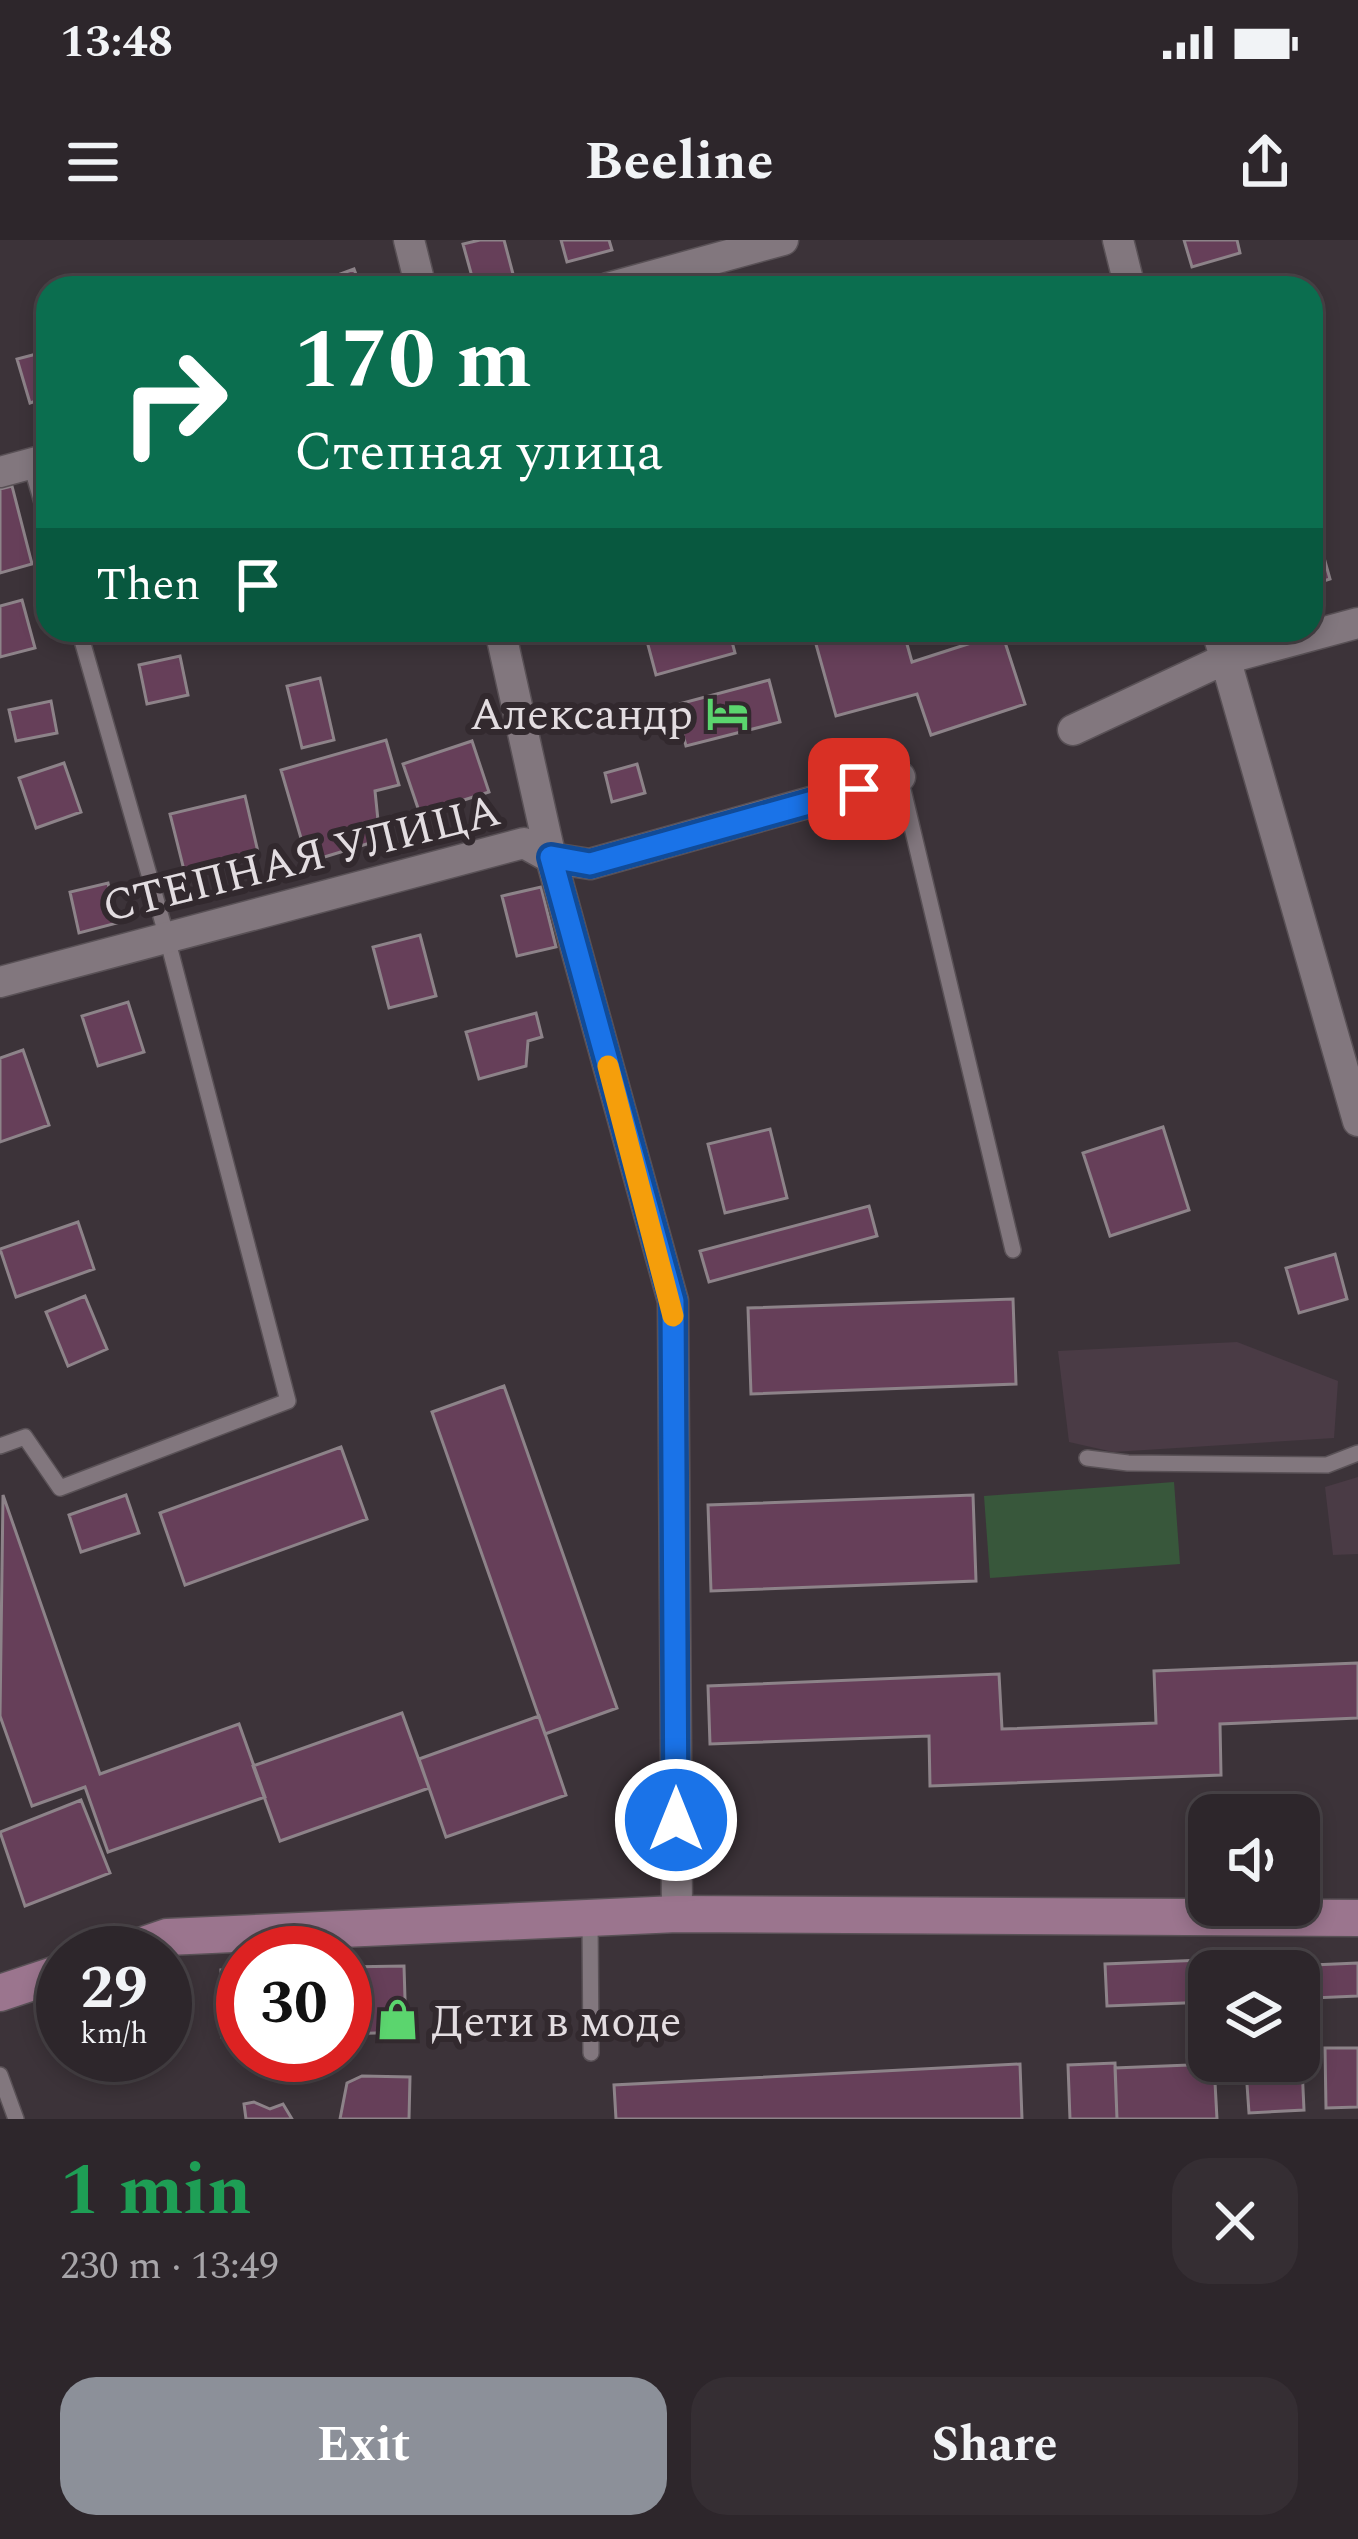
<!DOCTYPE html>
<html lang="en">
<head>
<meta charset="utf-8">
<style>
	:root { --surface:#2d262b; --page:#352e33; --text:#f1f3f6; --muted:#a7a5a9; --line:#484347; --accent:#8c9099 }
	body { margin:0; font-family:Spectral,serif; background:var(--page); color:var(--text); height:100vh; display:flex; flex-direction:column; font-size:45px; white-space:nowrap }
	* { box-sizing:border-box; margin:0 }
	p { font-size:39px; color:var(--muted) }
	.icon { flex:none; width:66px; height:66px; fill:none; stroke:currentColor; stroke-width:2; stroke-linecap:round; stroke-linejoin:round }
	.map { position:relative; height:1879px; overflow:hidden }
	.sheet { display:flex; flex-direction:column; background:var(--surface); flex:1 }
	.sheet>* { flex:none }
	.guide { position:absolute; left:36px; top:36px; width:1287px; height:366px; border-radius:36px; box-shadow:0 6px 18px #0003,0 0 0 3px var(--line); background:#0b6e4f; color:#fff; overflow:hidden }
	.fabs { position:absolute; left:1188px; top:1554px; display:grid; gap:24px }
	.fabs a { display:grid; place-items:center; width:132px; height:132px; border-radius:24px; background:var(--surface); box-shadow:0 6px 18px #0003,0 0 0 3px var(--line); font-size:60px }
	.speed { position:absolute; left:36px; top:1686px; display:flex; gap:24px; font-size:60px; font-weight:700; text-align:center }
	.speed>* { display:grid; place-content:center; width:156px; height:156px; border-radius:50%; background:var(--surface); box-shadow:0 6px 18px #0003,0 0 0 3px var(--line); line-height:1 }
	.speed small { font-size:30px; font-weight:400 }
	.speed .limit { border:18px solid #d22; background:#fff; color:#111 }
	.pin { position:absolute; display:grid; place-items:center; width:102px; height:102px; color:#fff; margin:-51px; border-radius:24px; box-shadow:0 6px 18px #0006 }
	.me { position:absolute; width:132px; margin:-66px; rotate:0deg; stroke-linejoin:round; filter:drop-shadow(0 0 9px #0008) }
	.turn { display:flex; align-items:center; gap:42px; height:252px; padding:0 60px; font-size:54px }
	.turn .icon { width:156px; height:156px; stroke-width:2.5 }
	.turn b { display:block; font-size:84px; line-height:102px }
	.then { display:flex; align-items:center; height:114px; padding:0 60px; background:#0003; gap:24px; font-size:45px }
	.round { display:grid; place-items:center; flex:none; width:126px; height:126px; border-radius:36px; background:var(--page) }
	.overview { display:flex; align-items:center; justify-content:space-between; height:204px; padding:0 60px }
	h1 { font-size:72px; font-weight:700; line-height:90px; color:#1e9e55 }
	.button { display:flex; gap:24px; margin-top:auto; padding:24px 60px }
	.button a { flex:1; height:138px; border-radius:36px; background:var(--accent); color:#fff; font-size:48px; font-weight:700; line-height:138px; text-align:center }
	.button a+a { background:var(--page); color:var(--text) }
	.status { display:flex; justify-content:space-between; align-items:center; height:84px; padding:0 60px; background:var(--surface); direction:ltr }
	.status svg { height:33px; fill:currentColor }
	header { display:flex; justify-content:space-between; align-items:center; height:156px; padding:0 60px; background:var(--surface); font-size:54px; font-weight:700 }
	.map>svg:first-child { display:block }
	.built { fill:#4a3b45 }
	.green { fill:#38573b }
	.building { fill:#663f59; stroke:#8d8389; stroke-width:3 }
	.lines { fill:none; stroke-linecap:round; stroke-linejoin:round }
	.lane-casing { stroke:#595156; stroke-width:18 }
	.street-casing { stroke:#595156; stroke-width:33 }
	.secondary-casing { stroke:#595156; stroke-width:39 }
	.lane { stroke:#82777e; stroke-width:15 }
	.street { stroke:#82777e; stroke-width:30 }
	.secondary { stroke:#9b758e; stroke-width:36 }
	.route-casing { stroke:#114b97; stroke-width:30 }
	.route { stroke:#1a73e8; stroke-width:21 }
	.slow { stroke:#f59e0b; stroke-width:21 }
	.labels { text-anchor:middle; stroke-width:12; stroke-linejoin:round; paint-order:stroke }
	.poi-label { font-size:45px; fill:#e3dde1; stroke:#32292e; text-anchor:end }
	.street-label { font-size:45px; fill:#e3dde1; stroke:#32292e }
</style>
</head>
<body>
<div class="status"><b>13:48</b><svg viewBox="0 0 49 12"><path d="M0 12V9h3v3zM5 12V6h3v6zM10 12V3h3v9zM15 12V0h3v12zM26 1h20v11H26zM47 4h2v5h-2z"/></svg></div>
<header><svg class="icon" aria-label="menu" viewBox="0 0 24 24"><path d="M4 6h16M4 12h16M4 18h16"/></svg>Beeline<svg class="icon" aria-label="share" viewBox="0 0 24 24"><path d="M12 15V3M7 8l5-5 5 5M5 13v7h14v-7"/></svg></header>
<div class="map">
<svg width="1358" height="1879" viewBox="0 0 1358 1879">
	<rect width="100%" height="100%" fill="#3c3339"/>
	<path class="built" d="M 1237,1102 L 1338,1141 L 1334,1198 L 1113,1212 L 1069,1202 L 1058,1111 Z
		M 1358,1237 L 1358,1314 L 1333,1315 L 1325,1247 Z"/>
	<path class="green" d="M 1174,1242 L 1180,1324 L 990,1338 L 984,1256 Z"/>
	<path class="building" d="M 480,0 L 504,0 L 513,34 L 474,44 L 463,4 Z
		M 561,0 L 609,0 L 612,10 L 567,22 Z
		M 1184,0 L 1237,0 L 1240,13 L 1192,27 Z
		M 354,29 L 361,48 L 330,48 L 327,39 Z
		M 48,111 L 48,157 L 30,163 L 17,119 Z
		M 12,246 L 32,324 L 0,333 L 0,249 Z
		M 1316,289 L 1330,339 L 1311,345 L 1311,290 Z
		M 22,360 L 35,408 L 0,417 L 0,366 Z
		M 644,390 L 729,390 L 735,413 L 656,435 Z
		M 812,390 L 903,390 L 912,422 L 1002,393 L 1025,464 L 931,495 L 917,454 L 836,476 Z
		M 180,416 L 188,455 L 147,464 L 139,425 Z
		M 320,438 L 334,500 L 302,508 L 287,446 Z
		M 769,440 L 780,482 L 686,506 L 675,465 Z
		M 51,461 L 57,493 L 16,501 L 9,470 Z
		M 386,500 L 399,545 L 375,551 L 380,600 L 308,622 L 281,530 Z
		M 472,501 L 489,552 L 420,574 L 403,524 Z
		M 64,523 L 81,572 L 36,588 L 19,538 Z
		M 637,524 L 645,553 L 612,562 L 605,533 Z
		M 245,556 L 258,612 L 184,630 L 170,574 Z
		M 108,643 L 117,683 L 79,693 L 70,652 Z
		M 541,647 L 556,707 L 517,716 L 502,656 Z
		M 420,695 L 436,756 L 389,768 L 373,707 Z
		M 128,762 L 144,812 L 98,826 L 82,776 Z
		M 536,773 L 542,797 L 528,801 L 526,826 L 479,839 L 466,792 Z
		M 23,810 L 49,885 L 0,902 L 0,818 Z
		M 1163,887 L 1189,970 L 1110,996 L 1083,913 Z
		M 770,889 L 787,958 L 725,973 L 708,904 Z
		M 869,966 L 877,996 L 709,1042 L 700,1011 Z
		M 78,982 L 94,1029 L 16,1057 L 0,1009 Z
		M 1335,1014 L 1347,1059 L 1299,1073 L 1286,1028 Z
		M 85,1056 L 107,1109 L 68,1126 L 46,1072 Z
		M 1013,1059 L 1016,1144 L 751,1154 L 748,1068 Z
		M 504,1146 L 617,1468 L 545,1494 L 432,1172 Z
		M 341,1207 L 367,1279 L 185,1345 L 160,1273 Z
		M 3,1255 L 100,1534 L 239,1484 L 265,1557 L 108,1612 L 85,1547 L 32,1566 L 0,1476 Z
		M 126,1255 L 139,1293 L 81,1312 L 69,1275 Z
		M 973,1255 L 976,1341 L 711,1351 L 708,1265 Z
		M 1358,1423 L 1358,1478 L 1220,1484 L 1221,1535 L 930,1546 L 929,1496 L 710,1504 L 708,1446 L 999,1434 L 1002,1489 L 1156,1483 L 1154,1431 Z
		M 402,1473 L 429,1548 L 280,1601 L 253,1526 Z
		M 539,1476 L 566,1555 L 446,1597 L 419,1519 Z
		M 81,1560 L 110,1633 L 25,1666 L 0,1592 Z
		M 1312,1716 L 1313,1758 L 1299,1758 L 1299,1731 L 1228,1731 L 1228,1719 Z
		M 1228,1719 L 1228,1731 L 1209,1731 L 1209,1762 L 1107,1766 L 1105,1724 Z
		M 1358,1723 L 1358,1756 L 1313,1758 L 1313,1725 Z
		M 404,1726 L 406,1792 L 345,1794 L 345,1727 Z
		M 243,1729 L 243,1796 L 222,1797 L 221,1730 Z
		M 1325,1808 L 1358,1808 L 1358,1867 L 1326,1868 Z
		M 1115,1823 L 1117,1879 L 1070,1879 L 1068,1825 Z
		M 1020,1824 L 1022,1879 L 616,1879 L 614,1845 Z
		M 1214,1824 L 1217,1879 L 1117,1879 L 1115,1828 Z
		M 1302,1827 L 1304,1870 L 1249,1873 L 1246,1830 Z
		M 362,1836 L 410,1837 L 409,1879 L 340,1879 L 347,1843 Z
		M 254,1862 L 270,1869 L 283,1864 L 292,1879 L 246,1879 L 244,1864 Z"/>
	<g class="lines">
		<defs>
			<path id="lane" d="M 31,225 L 48,283
				M 900,537 L 1013,1010
				M 0,1206 L 25,1197 L 60,1248 L 288,1161 L 166,694 L 79,390
				M 1087,1218 L 1128,1223 L 1327,1225 L 1358,1213
				M 590,1678 L 591,1813
				M 0,1835 L 16,1879"/>
			<path id="street" d="M 409,0 L 421,48
				M 1118,0 L 1130,48
				M 608,48 L 783,0
				M 0,232 L 48,219
				M 500,390 L 551,618 L 673,1061 L 677,1674
				M 1217,390 L 1358,881
				M 1073,490 L 1225,419 L 1358,383
				M 0,742 L 524,603 L 551,618 L 590,624 L 900,537"/>
			<path id="secondary" d="M 120,1713 L 167,1697 L 677,1674 L 1358,1678
				M 0,1753 L 63,1732"/>
		</defs>
		<use href="#lane" class="lane-casing"/>
		<use href="#street" class="street-casing"/>
		<use href="#secondary" class="secondary-casing"/>
		<use href="#lane" class="lane"/>
		<use href="#street" class="street"/>
		<use href="#secondary" class="secondary"/>
	</g>
	<g class="lines">
		<defs>
			<path id="route" d="M 676,1580 L 673,1061 L 551,617 L 590,624 L 859,549"/>
		</defs>
		<use href="#route" class="route-casing"/>
		<use href="#route" class="route"/>
		<path class="slow" d="M 608,826 L 673,1076"/>
	</g>
	<defs>
		<symbol id="hotel-bare" viewBox="-9 -9 18 18"><path d="M-6-4.5h1.5V1H6V5H4.5V3h-9V5H-6ZM-4 0a1.8 1.8 0 1 1 3.6 0ZM.5 0V-2.5h3Q6-2.5 6 0Z" fill="#5bd56e" stroke="#32292e" stroke-width="2.5" paint-order="stroke"/></symbol>
		<symbol id="shop-bare" viewBox="-9 -9 18 18"><path d="M-5-2.5h2.3a2.7 3.5 0 0 1 5.4 0H5L5.5 6h-11ZM-1.5-2.5h3a1.5 2.3 0 0 0-3 0Z" fill="#5bd56e" stroke="#32292e" stroke-width="2.5" paint-order="stroke"/></symbol>
	</defs>
	<g fill-rule="evenodd">
		<use href="#hotel-bare" x="698" y="444" width="59" height="59"/>
		<use href="#shop-bare" x="368" y="1750" width="59" height="59"/>
	</g>
	<g class="labels">
		<g class="poi-label">
			<text x="693" y="489">Александр</text>
			<text x="431" y="1796" text-anchor="start">Дети в моде</text>
		</g>
		<g class="street-label">
			<text transform="translate(301 617) rotate(-14)" y="16">СТЕПНАЯ УЛИЦА</text>
		</g>
	</g>
</svg>
<div class="fabs">
<a><svg class="icon" aria-label="sound" viewBox="0 0 24 24"><path d="M4 9h4l5-4v14l-5-4H4zM17 9q2 3 0 6"/></svg></a>
<a><svg class="icon" aria-label="layers" viewBox="0 0 24 24"><path d="M12 4l9 5-9 5-9-5zM3 14l9 5 9-5"/></svg></a>
</div>
<div class="speed"><div>29<small>km/h</small></div><div class="limit">30</div></div>
<div class="pin" style="left:859px;top:549px;background:#d93025"><svg class="icon" aria-label="arrive" viewBox="0 0 24 24"><path d="M6 21V4h12l-3 4 3 4H6"/></svg></div>
<svg class="me" style="left:676px;top:1580px" viewBox="-20 -20 40 40"><circle r="17" fill="#1a73e8" stroke="#fff" stroke-width="3"/><path d="M0-11L8 9 0 5-8 9z" fill="#fff"/></svg>
<div class="guide">
<div class="turn"><svg class="icon" aria-label="right" viewBox="0 0 24 24"><path d="M7 20v-9h11M14 6l5 5-5 5"/></svg><div><b>170 m</b>Степная улица</div></div>
<div class="then">Then<svg class="icon" aria-label="arrive" viewBox="0 0 24 24"><path d="M6 21V4h12l-3 4 3 4H6"/></svg></div>
</div>
</div>
<section class="sheet">
<div class="overview"><div><h1>1 min</h1><p>230 m · 13:49</p></div><a class="round"><svg class="icon" aria-label="close" viewBox="0 0 24 24"><path d="M6 6l12 12M18 6L6 18"/></svg></a></div>
<div class="button"><a>Exit</a><a>Share</a></div>
</section>
</body>
</html>
